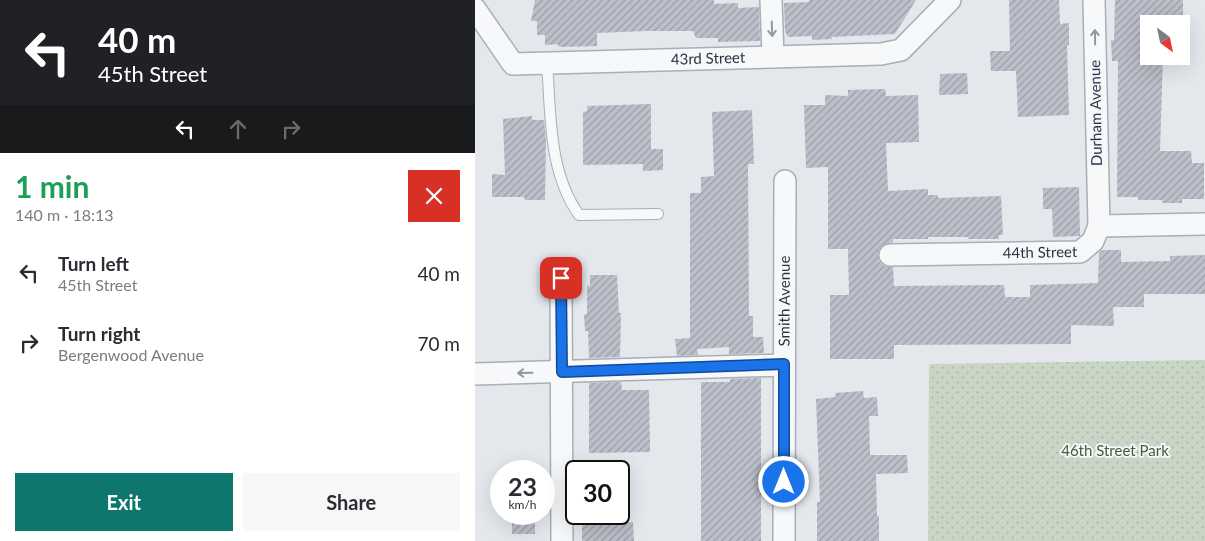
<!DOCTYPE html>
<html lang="en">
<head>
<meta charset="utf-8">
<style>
	:root { --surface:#fff; --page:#f7f7f7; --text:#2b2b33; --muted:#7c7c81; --accent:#0f766e }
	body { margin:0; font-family:Lato,sans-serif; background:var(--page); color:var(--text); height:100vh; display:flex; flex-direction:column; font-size:19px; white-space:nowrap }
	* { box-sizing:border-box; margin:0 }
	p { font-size:16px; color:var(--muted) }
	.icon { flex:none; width:28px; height:28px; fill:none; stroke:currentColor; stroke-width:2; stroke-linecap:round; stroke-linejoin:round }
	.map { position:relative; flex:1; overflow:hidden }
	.panel { display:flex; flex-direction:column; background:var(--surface); width:475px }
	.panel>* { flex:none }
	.banner { background:#202124; color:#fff; overflow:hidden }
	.needle { width:32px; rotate:147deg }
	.tools { position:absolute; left:665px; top:15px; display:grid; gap:10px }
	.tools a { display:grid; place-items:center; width:50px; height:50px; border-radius:0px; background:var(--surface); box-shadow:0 5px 20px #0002; font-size:25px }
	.speed { position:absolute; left:15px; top:460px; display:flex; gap:10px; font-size:25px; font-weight:700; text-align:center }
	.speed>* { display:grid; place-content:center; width:65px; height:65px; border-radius:50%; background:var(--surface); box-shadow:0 5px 20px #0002; line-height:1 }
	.speed small { font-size:12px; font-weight:400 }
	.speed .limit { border:2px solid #111; border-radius:8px; background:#fff; color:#111 }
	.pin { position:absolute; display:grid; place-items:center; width:42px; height:42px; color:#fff; margin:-21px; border-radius:10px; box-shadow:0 2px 8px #0006 }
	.me { position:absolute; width:55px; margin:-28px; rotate:0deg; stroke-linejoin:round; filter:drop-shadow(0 0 4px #0008) }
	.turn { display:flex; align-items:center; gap:18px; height:105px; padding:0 15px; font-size:22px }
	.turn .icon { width:65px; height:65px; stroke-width:2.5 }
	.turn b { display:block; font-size:35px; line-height:42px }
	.lanes { display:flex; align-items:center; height:48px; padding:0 15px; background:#0003; justify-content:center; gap:25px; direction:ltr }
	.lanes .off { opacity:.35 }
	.round { display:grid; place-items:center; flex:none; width:52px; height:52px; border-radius:0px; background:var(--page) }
	.head { display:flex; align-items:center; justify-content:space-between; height:85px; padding:0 15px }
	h1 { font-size:30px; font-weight:700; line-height:38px; color:#1e9e55 }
	.button { display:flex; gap:10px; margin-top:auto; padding:10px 15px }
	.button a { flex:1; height:58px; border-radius:0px; background:var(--accent); color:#fff; font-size:20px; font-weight:700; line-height:58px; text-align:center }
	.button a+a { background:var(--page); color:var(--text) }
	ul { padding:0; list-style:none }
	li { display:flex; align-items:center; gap:15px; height:70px; padding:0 15px }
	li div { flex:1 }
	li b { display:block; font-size:19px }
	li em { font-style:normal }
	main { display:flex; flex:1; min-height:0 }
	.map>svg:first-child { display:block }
	.park { fill:url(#park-dots) }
	.building { fill:url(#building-hatch) }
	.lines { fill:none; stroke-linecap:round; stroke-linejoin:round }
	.lane-casing { stroke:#a9aeb7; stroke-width:12 }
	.street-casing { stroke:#a9aeb7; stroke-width:24 }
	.lane { stroke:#f7f8fa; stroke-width:10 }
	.street { stroke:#f7f8fa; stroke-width:21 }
	.oneway { stroke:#9196a0 }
	.route-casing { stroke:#114b97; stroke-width:12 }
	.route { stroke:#1a73e8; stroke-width:9 }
	.labels { text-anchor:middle; stroke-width:4; stroke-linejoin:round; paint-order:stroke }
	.street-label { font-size:15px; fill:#2b3445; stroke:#f4f6f9 }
	.park-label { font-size:15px; fill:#3f6138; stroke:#f4f6f9 }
</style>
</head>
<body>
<main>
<section class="panel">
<div class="banner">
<div class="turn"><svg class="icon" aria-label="left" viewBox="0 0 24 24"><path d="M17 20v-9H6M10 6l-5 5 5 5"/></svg><div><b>40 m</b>45th Street</div></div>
<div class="lanes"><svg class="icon" aria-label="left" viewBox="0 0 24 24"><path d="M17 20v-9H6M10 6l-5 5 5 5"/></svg><svg class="icon off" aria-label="ahead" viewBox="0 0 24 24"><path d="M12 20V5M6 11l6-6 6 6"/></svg><svg class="icon off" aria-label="right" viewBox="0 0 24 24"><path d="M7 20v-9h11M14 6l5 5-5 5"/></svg></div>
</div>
<div class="head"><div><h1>1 min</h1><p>140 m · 18:13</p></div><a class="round" style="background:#d93025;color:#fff"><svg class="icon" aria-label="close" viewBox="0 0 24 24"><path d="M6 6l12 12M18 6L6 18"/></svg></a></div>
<ul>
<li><svg class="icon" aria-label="left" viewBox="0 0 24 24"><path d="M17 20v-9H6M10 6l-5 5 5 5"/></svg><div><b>Turn left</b><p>45th Street</p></div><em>40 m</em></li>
<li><svg class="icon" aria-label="right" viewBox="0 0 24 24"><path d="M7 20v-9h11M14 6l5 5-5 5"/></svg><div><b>Turn right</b><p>Bergenwood Avenue</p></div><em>70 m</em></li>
</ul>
<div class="button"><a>Exit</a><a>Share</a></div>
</section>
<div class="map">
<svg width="730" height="541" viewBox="0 0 730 541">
	<defs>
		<pattern id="park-dots" width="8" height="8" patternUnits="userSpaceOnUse" patternTransform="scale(1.25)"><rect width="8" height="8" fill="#c9d6c5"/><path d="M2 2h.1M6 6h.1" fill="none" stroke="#adb8ab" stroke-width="1.8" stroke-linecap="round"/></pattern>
		<pattern id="building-hatch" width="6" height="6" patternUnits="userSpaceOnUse" patternTransform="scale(1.25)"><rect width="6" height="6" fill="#bbc0ca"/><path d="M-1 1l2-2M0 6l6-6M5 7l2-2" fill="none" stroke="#989da6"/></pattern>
	</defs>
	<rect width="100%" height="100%" fill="#e4e7ec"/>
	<path class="park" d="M 730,360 L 730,541 L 453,541 L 454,364 Z"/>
	<path class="building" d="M 60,0 L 239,0 L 239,4 L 263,3 L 263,8 L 284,7 L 285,41 L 243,42 L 243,38 L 221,38 L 218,31 L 171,31 L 122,33 L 122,46 L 85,47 L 82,44 L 70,45 L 70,35 L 62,35 L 62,21 L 56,21 Z
		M 334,0 L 441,0 L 420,34 L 357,37 L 357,39 L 337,40 L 337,36 L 313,37 L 310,31 L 309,3 L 334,2 Z
		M 534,0 L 584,0 L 585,24 L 594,23 L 594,45 L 592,45 L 594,115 L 543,117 L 541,71 L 516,71 L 515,51 L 535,51 Z
		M 640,0 L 708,0 L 708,24 L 674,24 L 674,56 L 688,56 L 685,151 L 716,151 L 717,163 L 729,163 L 729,199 L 707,199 L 707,203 L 687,203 L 687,200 L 663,200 L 663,197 L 642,197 L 643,61 L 637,61 L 636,40 L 639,40 Z
		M 492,73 L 493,94 L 464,95 L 465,74 Z
		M 410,89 L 411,96 L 443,95 L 444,142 L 411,143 L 413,191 L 453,189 L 453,195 L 463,195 L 463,198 L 526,196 L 528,235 L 524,235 L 524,239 L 493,239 L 493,237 L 453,237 L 453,239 L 418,239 L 418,242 L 408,245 L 404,249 L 403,256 L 404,261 L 409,266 L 418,267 L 419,286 L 529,285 L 530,297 L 555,297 L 555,285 L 623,283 L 624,253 L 627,250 L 646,250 L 646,262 L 695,261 L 695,256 L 730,255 L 730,294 L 669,294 L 669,307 L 638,307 L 639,326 L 596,325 L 596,344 L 419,345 L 419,359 L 355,359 L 355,295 L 374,295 L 373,249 L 353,249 L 353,167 L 331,168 L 329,105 L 350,105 L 350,95 L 373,96 L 373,90 Z
		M 176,104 L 176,149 L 188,149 L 188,170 L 168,171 L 168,164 L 108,165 L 108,112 L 112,111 L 112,106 Z
		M 277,110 L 279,164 L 273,164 L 274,316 L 278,316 L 278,337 L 288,337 L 289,353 L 254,354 L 254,347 L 222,349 L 223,355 L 202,356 L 200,339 L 215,338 L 215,193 L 226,193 L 226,177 L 239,176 L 237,112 Z
		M 57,116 L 57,120 L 69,120 L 71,140 L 70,200 L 50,200 L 49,197 L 17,197 L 17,174 L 30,175 L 28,119 Z
		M 604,187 L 605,236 L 578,237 L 577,209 L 568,209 L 568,188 Z
		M 115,275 L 142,275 L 144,313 L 146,313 L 145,357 L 114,358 L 113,331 L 110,331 L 109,315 L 112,314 L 112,286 L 115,286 Z
		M 286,378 L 286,541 L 226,541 L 226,382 L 255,382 L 255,379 Z
		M 146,382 L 147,390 L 174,390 L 175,452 L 114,453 L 114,383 Z
		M 388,391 L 389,398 L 402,397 L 403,416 L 394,416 L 395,455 L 432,455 L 433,473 L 401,474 L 402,516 L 404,516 L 404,541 L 342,541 L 342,502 L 345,502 L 341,399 L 361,397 L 360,393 Z
		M 37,514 L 60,514 L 60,534 L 37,534 Z
		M 158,522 L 159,541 L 107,541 L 107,524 Z"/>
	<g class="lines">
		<defs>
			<path id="lane" d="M 72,63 C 76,114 73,171 104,215 L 183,214"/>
			<g id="street">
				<path d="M 296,0 L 298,57"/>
				<path id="s1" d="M 0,9 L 38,64 L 406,54 L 426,50 L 475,0"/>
				<path d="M 624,226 L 730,224"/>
				<path id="s2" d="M 415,255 L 605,252 L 618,241 L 624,226 L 619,0"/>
				<path d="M 86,278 L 87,541"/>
				<path d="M 0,374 L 309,365"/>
				<path id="s3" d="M 309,541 L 310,181"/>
			</g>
		</defs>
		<use href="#lane" class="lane-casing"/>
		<use href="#street" class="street-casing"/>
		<use href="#lane" class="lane"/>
		<use href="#street" class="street"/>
	</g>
	<defs><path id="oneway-shaft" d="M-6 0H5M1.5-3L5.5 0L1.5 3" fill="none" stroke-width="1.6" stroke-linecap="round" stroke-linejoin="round" transform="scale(1.25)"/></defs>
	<g class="oneway">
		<use href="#oneway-shaft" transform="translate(297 29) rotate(88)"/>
		<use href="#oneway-shaft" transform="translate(620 37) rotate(-91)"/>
		<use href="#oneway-shaft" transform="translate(50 373) rotate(179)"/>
	</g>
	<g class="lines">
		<defs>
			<path id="route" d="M 86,278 L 87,372 L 309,364 L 309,482"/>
		</defs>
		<use href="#route" class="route-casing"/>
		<use href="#route" class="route"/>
	</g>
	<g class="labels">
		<g class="street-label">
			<text dy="5" stroke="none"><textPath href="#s1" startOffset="262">43rd Street</textPath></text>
			<text transform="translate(621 113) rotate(-91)" y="5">Durham Avenue</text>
			<text dy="5" stroke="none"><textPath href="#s2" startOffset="150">44th Street</textPath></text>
			<text dy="5" stroke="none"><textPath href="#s3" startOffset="240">Smith Avenue</textPath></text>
		</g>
		<g class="park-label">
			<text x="640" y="456">46th Street Park</text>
		</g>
	</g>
</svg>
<div class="tools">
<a><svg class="needle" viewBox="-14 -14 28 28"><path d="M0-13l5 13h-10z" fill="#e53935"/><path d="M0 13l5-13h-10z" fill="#7c7c81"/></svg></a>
</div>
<div class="speed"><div>23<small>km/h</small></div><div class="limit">30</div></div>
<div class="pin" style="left:86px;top:278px;background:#d93025"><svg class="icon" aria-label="arrive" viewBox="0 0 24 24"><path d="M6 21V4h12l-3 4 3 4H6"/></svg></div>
<svg class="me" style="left:309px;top:482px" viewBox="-20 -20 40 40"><circle r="17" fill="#1a73e8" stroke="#fff" stroke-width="3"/><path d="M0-11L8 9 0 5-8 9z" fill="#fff"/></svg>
</div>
</main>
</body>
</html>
